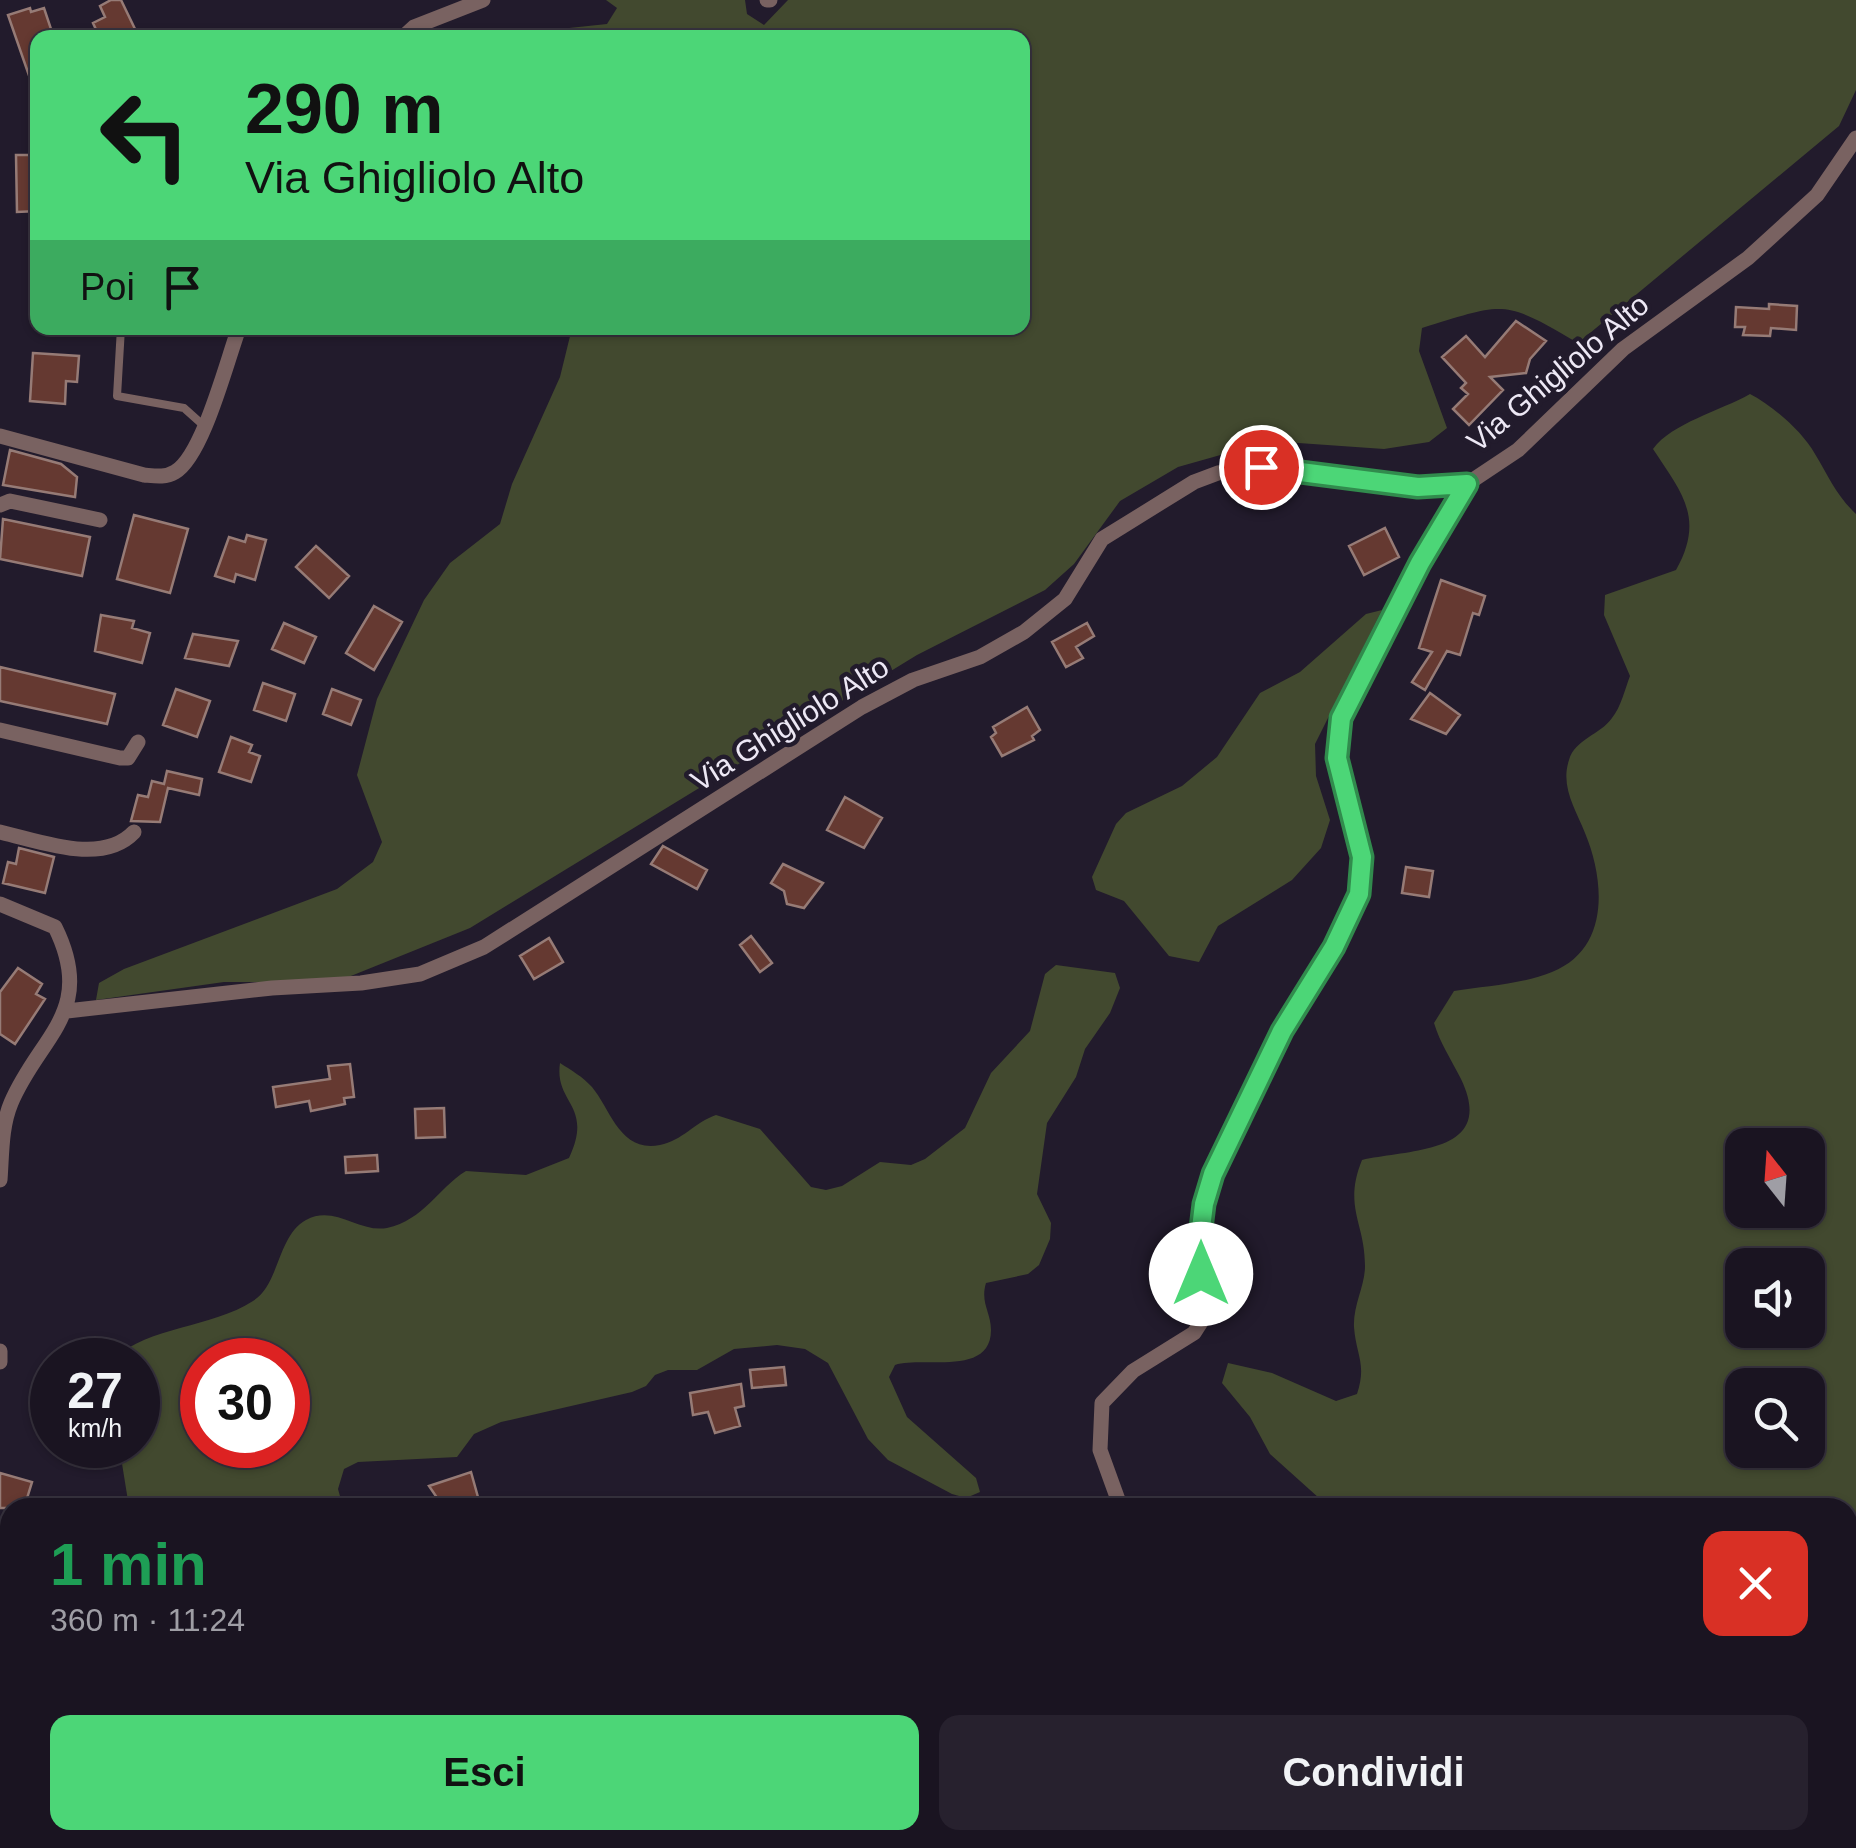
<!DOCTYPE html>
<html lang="it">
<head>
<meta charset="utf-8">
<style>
	:root { --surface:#1a1421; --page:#27212e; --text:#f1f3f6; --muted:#9f9ea5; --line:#38333f; --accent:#4cd677 }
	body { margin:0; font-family:Helvetica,sans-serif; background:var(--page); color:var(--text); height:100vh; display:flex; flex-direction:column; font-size:38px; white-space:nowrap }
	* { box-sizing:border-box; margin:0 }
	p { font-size:32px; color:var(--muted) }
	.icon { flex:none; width:55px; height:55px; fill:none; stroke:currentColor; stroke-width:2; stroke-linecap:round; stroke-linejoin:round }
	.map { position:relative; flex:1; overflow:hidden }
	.side { position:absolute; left:0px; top:1498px; width:1858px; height:352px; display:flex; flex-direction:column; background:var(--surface); border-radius:30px 30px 0 0; box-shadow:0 2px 8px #0004,0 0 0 2px var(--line) }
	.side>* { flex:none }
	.hud { position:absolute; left:30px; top:30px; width:1000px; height:305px; border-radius:20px; box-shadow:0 2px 8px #0004,0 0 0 2px var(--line); background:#4cd677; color:#111; overflow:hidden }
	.needle { width:65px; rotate:343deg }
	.tools { position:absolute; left:1725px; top:1128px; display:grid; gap:20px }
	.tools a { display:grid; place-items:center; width:100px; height:100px; border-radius:20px; background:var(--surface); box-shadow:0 2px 8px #0004,0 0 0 2px var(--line); font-size:50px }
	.speed { position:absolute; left:30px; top:1338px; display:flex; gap:20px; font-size:50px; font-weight:700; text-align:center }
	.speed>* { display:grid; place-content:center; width:130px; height:130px; border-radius:50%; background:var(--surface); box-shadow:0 2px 8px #0004,0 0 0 2px var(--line); line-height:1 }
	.speed small { font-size:25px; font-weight:400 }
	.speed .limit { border:15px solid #d22; background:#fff; color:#111 }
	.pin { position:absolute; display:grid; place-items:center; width:85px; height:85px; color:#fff; margin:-42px; border:5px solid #fff; border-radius:50%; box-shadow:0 2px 10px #0007 }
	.me { position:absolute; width:110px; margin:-55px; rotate:0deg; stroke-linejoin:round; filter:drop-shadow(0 0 8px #0008) }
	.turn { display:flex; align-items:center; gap:35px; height:210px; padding:0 50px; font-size:45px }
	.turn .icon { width:130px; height:130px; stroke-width:2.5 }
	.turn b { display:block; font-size:70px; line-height:85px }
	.then { display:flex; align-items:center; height:95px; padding:0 50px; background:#0003; gap:20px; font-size:38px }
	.round { display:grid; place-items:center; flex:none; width:105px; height:105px; border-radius:20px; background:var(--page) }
	.head { display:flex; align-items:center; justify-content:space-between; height:170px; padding:0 50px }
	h1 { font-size:60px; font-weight:600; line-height:75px; color:#1e9e55 }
	.action { display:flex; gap:20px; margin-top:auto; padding:20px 50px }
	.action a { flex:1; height:115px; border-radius:20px; background:var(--accent); color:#111; font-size:40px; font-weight:600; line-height:115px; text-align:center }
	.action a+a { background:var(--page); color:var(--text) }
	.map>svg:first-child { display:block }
	.green { fill:#42492f; fill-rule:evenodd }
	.building { fill:#653931; stroke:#967b76; stroke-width:2.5 }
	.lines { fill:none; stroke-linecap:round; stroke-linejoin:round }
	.service { stroke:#796261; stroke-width:8 }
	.minor { stroke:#796261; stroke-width:15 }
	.route-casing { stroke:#318b4d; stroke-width:25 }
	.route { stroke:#4cd677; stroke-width:18 }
	.labels { text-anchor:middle; stroke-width:9; stroke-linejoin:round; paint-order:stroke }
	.street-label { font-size:30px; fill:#ede8f5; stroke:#221b2c }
</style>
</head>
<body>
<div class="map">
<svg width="1856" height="1848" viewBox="0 0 1856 1848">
	<rect width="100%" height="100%" fill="#221b2c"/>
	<path class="green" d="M 606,0 L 745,0 L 747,14 L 764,25 L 788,0 L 1856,0 L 1856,90 L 1839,126 L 1578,343 C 1502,298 1505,303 1422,328 L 1419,351 L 1447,428 L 1429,442 L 1384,449 L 1270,441 L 1178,467 L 1120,501 L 1074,564 L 1045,590 L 917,655 L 470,928 L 336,982 L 224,982 L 96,1000 L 99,983 L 124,969 L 337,889 L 373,862 L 382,842 L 357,775 L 377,699 L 424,600 L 450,563 L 500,524 L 512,484 L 560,377 L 572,328 L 1022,328 L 1022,38 L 560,37 L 569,28 L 607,24 L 617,8 Z
		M 1750,394 C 1773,406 1802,431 1815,454 C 1829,477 1836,495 1856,514 L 1856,1563 L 1848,1555 L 1848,1508 L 1329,1507 L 1270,1454 L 1250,1417 L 1222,1383 L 1228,1363 L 1272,1373 L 1336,1401 L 1357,1394 C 1367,1364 1356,1355 1354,1327 C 1353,1305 1365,1286 1365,1266 C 1365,1222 1343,1207 1362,1160 C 1411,1149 1497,1154 1461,1079 C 1451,1059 1440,1043 1434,1023 L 1454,991 C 1485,986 1523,984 1552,972 C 1610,949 1605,881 1585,833 C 1576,810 1560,787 1569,760 C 1575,739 1600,735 1612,718 C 1621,707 1625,689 1630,676 L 1604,615 L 1605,595 L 1676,570 C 1705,518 1682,493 1653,449 C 1672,423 1720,411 1750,394 ZM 1808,1145 L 1808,1210 L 1742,1210 L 1742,1145 ZM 1808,1265 L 1808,1330 L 1742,1330 L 1742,1265 ZM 1808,1385 L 1808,1450 L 1742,1450 L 1742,1385 Z
		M 1382,610 L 1315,744 L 1316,776 L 1330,820 L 1321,848 L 1292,880 L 1218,926 L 1199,962 L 1169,956 L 1124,901 L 1096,890 L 1092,877 L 1116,824 L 1126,813 L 1182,786 L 1217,757 L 1260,693 L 1300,672 L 1366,614 Z
		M 1056,965 L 1115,973 L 1120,988 L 1110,1013 L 1085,1049 L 1076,1077 L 1047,1123 L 1037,1194 L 1051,1223 L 1050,1239 L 1039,1265 L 1028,1274 L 986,1283 C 980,1303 991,1312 991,1330 C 991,1377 923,1356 895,1365 L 889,1377 L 907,1417 L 976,1478 L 980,1492 L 966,1498 L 952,1494 L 888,1460 L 868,1439 L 828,1363 L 805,1349 L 777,1345 L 734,1349 L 697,1370 L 668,1370 L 655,1375 L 646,1386 L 632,1392 L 501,1422 L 474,1434 L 457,1457 L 358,1462 L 344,1469 L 338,1489 L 343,1507 L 129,1507 L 119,1445 L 138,1445 L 138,1360 L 113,1359 C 150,1326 211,1328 253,1301 C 280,1284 277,1236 306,1220 C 334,1204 359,1233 387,1228 C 424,1220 438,1188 466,1171 L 526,1175 L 569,1158 C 594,1104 554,1104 560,1063 C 571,1070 583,1077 592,1087 C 611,1110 620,1153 660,1145 C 682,1141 695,1122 716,1115 L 760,1129 L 811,1187 L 826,1190 L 842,1186 L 880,1162 L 911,1165 L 925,1159 L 965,1128 L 991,1073 L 1030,1031 L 1045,974 ZM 288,1360 L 288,1445 L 202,1445 L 202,1360 Z
		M 1848,1613 L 1856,1614 L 1856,1827 L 1848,1829 Z
		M 174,1840 L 979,1840 L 975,1848 L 165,1848 Z
		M 1703,1840 L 1834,1840 L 1830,1848 L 1705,1848 Z"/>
	<path class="building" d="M 111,0 L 121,0 L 135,29 L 118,38 L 100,38 L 93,23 L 105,17 L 100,6 Z
		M 30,8 L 31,12 L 44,8 L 52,32 L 48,38 L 38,38 L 38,86 L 33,87 L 8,15 Z
		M 16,155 L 38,155 L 38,211 L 17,212 Z
		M 1769,304 L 1797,306 L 1796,330 L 1771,328 L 1770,336 L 1743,335 L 1745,327 L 1735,327 L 1736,307 L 1769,309 Z
		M 1516,321 L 1546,341 L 1530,359 L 1526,373 L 1490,377 L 1503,390 L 1469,425 L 1453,409 L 1468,394 L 1461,388 L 1466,383 L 1442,357 L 1466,336 L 1485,357 Z
		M 33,353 L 79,356 L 77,382 L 66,381 L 65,404 L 30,401 Z
		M 10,450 L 61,464 L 77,477 L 75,497 L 3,485 Z
		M 134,515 L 188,529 L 170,593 L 117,579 Z
		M 3,519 L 90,537 L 82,576 L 0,559 Z
		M 1385,528 L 1399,557 L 1364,575 L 1349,546 Z
		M 247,535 L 266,540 L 255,580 L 236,574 L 234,582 L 215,576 L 229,537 L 245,542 Z
		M 316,546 L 349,576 L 329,598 L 296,567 Z
		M 1441,580 L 1485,596 L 1479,615 L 1473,613 L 1460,655 L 1447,651 L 1425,690 L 1412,682 L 1432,652 L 1419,648 Z
		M 374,606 L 402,622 L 374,670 L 346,653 Z
		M 101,615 L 134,621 L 132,628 L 150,633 L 142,663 L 95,651 Z
		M 284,623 L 316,637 L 304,663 L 272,649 Z
		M 1087,623 L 1094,636 L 1076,647 L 1083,658 L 1066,667 L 1052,642 Z
		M 193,634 L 238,641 L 229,666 L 185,658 Z
		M 0,667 L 115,694 L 107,724 L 0,701 Z
		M 263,683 L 295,694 L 286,721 L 254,710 Z
		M 176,689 L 210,701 L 197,737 L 163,725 Z
		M 332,689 L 361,700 L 351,725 L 323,714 Z
		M 1430,693 L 1460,715 L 1446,734 L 1411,719 Z
		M 1027,707 L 1040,730 L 1032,736 L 1034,740 L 1002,756 L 991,737 L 996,733 L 993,727 Z
		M 231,737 L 252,745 L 249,752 L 260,756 L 251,782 L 219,772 Z
		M 167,771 L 202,779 L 199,795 L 168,788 L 160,822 L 131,821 L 138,795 L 148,797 L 152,781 L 164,784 Z
		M 845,797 L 882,818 L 864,848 L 827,830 Z
		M 663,846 L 707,870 L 697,889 L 651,864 Z
		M 19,848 L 54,857 L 45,893 L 3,883 L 8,862 L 16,864 Z
		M 783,864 L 823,883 L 804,908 L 787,904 L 784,891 L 771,883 Z
		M 1406,867 L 1433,871 L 1429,897 L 1402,893 Z
		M 751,936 L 772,963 L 760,972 L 740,945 Z
		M 549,938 L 563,962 L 534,979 L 520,956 Z
		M 18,968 L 42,984 L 36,994 L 45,999 L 15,1044 L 0,1034 L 0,992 Z
		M 350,1064 L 354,1097 L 344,1098 L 345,1104 L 311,1111 L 309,1101 L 276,1107 L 273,1087 L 330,1079 L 328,1066 Z
		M 444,1108 L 445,1137 L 416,1138 L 415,1109 Z
		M 377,1155 L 378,1171 L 346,1173 L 345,1157 Z
		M 784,1367 L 786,1385 L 752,1388 L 750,1370 Z
		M 741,1384 L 744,1406 L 735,1408 L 740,1426 L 715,1433 L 708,1412 L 693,1415 L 690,1393 Z
		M 471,1472 L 481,1508 L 444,1508 L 429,1486 Z
		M 0,1473 L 32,1482 L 24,1508 L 0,1508 Z"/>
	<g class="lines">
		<path class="service" d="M 121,328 L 117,396 L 184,408 L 203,425"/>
		<path class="minor" d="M 767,0 L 770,0
			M 402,38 L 414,27 L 483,0
			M 0,436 L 144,475 C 155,476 165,478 175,472 C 203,456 227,360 239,328
			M 0,505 L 10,501 L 100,520
			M 0,730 L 120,758 L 128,758 L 138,742
			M 0,832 C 40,841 102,866 134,832
			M 0,904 L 55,927 C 97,1012 39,1036 11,1103 C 1,1127 2,1154 0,1180
			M 67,1011 L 272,988 L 361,983 L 420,974 L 484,947 L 862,707 L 913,680 L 980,657 L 1024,632 L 1065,599 L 1102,539 L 1194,482 L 1218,473 L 1261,467 L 1418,487 L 1467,484 L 1518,450 L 1623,349 L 1748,258 L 1817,195 L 1856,138
			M 0,1351 L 0,1362
			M 1121,1508 L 1100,1450 L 1102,1403 L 1133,1371 L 1194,1333 L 1203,1319 L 1198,1253 L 1213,1174 L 1282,1031 L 1335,947 L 1359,894 L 1362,857 L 1337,758 L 1341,718 L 1420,563 L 1467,484
			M 1145,1840 L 1146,1848
			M 1343,1845 L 1349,1848"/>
	</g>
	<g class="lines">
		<defs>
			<path id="route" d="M 1201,1274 L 1198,1253 L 1204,1204 L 1213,1174 L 1282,1031 L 1334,947 L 1359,894 L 1362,857 L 1337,758 L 1341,718 L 1420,563 L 1467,484 L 1418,487 L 1261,467"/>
		</defs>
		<use href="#route" class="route-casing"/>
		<use href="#route" class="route"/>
	</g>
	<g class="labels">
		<g class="street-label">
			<text transform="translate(1558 373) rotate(-40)" y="10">Via Ghigliolo Alto</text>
			<text transform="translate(790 724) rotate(-32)" y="10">Via Ghigliolo Alto</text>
		</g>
	</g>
</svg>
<div class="tools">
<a><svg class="needle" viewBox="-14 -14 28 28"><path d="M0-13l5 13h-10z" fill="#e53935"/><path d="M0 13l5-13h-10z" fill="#9f9ea5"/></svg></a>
<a><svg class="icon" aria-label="sound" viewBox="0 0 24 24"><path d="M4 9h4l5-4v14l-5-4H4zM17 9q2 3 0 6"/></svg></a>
<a><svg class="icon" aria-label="search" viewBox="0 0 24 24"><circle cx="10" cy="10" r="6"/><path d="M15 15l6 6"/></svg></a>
</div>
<div class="speed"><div>27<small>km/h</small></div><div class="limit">30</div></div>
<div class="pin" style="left:1261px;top:467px;background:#d93025"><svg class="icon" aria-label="arrive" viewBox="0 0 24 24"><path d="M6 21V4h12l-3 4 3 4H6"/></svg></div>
<svg class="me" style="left:1201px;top:1274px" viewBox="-20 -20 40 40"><circle r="19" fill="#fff"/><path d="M0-13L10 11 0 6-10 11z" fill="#4cd677"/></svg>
<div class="hud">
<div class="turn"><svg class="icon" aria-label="left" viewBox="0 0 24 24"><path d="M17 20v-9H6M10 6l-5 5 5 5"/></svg><div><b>290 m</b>Via Ghigliolo Alto</div></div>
<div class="then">Poi<svg class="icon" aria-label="arrive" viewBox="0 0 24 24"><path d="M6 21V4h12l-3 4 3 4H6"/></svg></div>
</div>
<section class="side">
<div class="head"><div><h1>1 min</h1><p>360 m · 11:24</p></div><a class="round" style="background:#d93025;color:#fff"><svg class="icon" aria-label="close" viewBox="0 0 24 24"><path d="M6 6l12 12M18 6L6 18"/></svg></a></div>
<div class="action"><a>Esci</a><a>Condividi</a></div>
</section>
</div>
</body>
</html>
